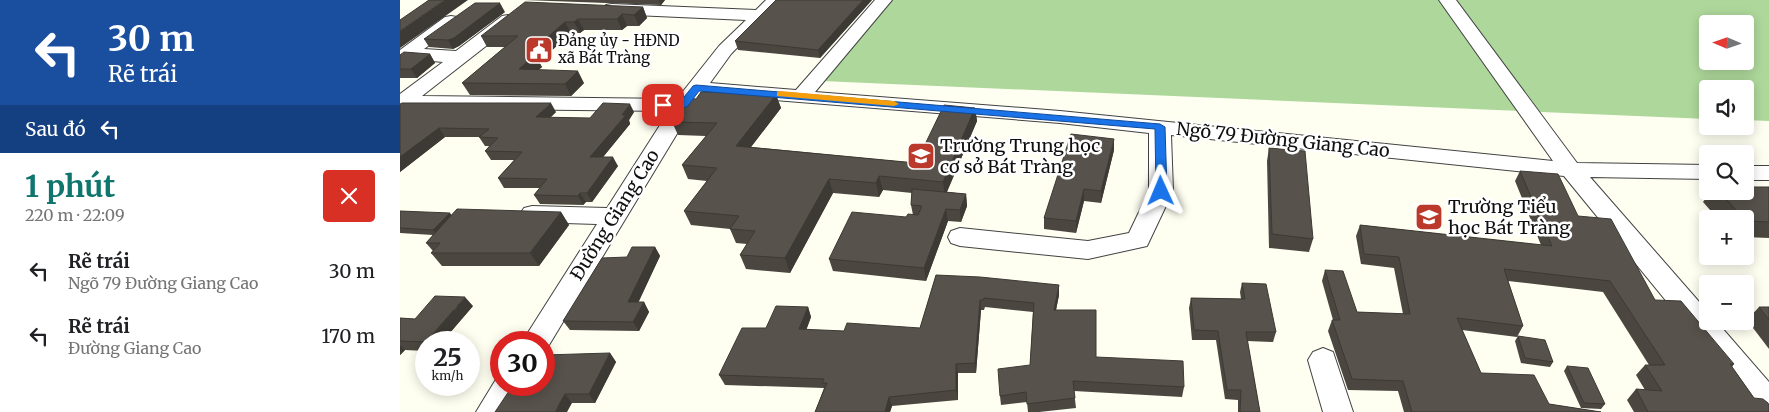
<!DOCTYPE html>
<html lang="vi">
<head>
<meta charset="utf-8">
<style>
	:root { --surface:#fff; --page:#f2f2f2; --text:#202124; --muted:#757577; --accent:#0f766e }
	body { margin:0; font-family:Merriweather,serif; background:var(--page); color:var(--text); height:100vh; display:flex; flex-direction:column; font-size:19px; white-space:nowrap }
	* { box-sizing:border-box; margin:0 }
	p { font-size:16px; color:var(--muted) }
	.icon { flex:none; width:28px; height:28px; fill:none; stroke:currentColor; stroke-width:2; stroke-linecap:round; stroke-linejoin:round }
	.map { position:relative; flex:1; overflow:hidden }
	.side { display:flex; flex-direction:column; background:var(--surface); width:400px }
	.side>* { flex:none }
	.banner { background:#1a4fa0; color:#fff; overflow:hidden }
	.needle { width:32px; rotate:272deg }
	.controls { position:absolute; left:1299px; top:15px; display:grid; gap:10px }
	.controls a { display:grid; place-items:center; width:55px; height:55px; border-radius:5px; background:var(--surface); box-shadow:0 2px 12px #0003; font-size:25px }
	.speed { position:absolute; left:15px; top:331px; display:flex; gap:10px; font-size:25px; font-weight:700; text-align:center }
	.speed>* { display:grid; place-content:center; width:65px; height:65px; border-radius:50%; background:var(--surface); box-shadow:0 2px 12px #0003; line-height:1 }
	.speed small { font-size:12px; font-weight:400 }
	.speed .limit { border:8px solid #d22; background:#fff; color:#111 }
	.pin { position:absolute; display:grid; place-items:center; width:42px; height:42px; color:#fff; margin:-21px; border-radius:10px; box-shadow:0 2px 8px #0006 }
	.me { position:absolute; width:55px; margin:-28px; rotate:359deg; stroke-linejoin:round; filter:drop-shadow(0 0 4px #0008) }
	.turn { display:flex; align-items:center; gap:18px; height:105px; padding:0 25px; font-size:22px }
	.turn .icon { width:65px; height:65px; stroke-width:2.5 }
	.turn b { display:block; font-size:35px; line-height:42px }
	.then { display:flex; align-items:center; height:48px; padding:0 25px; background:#0003; gap:10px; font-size:19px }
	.round { display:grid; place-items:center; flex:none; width:52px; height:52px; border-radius:5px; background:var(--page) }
	.overview { display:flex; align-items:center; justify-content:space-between; height:85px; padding:0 25px }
	h1 { font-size:30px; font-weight:700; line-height:38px; color:var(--accent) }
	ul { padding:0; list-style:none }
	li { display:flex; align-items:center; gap:15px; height:65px; padding:0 25px }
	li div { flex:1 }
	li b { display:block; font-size:19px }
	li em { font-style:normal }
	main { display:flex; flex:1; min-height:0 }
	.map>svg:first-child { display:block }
	.forest { fill:#aed89b; fill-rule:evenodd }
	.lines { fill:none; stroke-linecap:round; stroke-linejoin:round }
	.minor-casing { stroke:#424242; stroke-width:2 }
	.minor { fill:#fff; fill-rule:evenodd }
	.wall { fill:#4b4740 }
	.shaded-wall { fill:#3d3934 }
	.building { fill:#57524b; stroke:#3d3934 }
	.route { fill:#1a73e8; stroke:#114b97 }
	.slow { fill:#f59e0b }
	.labels { text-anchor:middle; stroke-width:5; stroke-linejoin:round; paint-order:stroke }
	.far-poi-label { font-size:15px; fill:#0f0f0f; stroke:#fff; text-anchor:start }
	.street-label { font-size:18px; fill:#0f0f0f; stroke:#fff }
	.poi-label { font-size:18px; fill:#0f0f0f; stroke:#fff; text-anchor:start }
</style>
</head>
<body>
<main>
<section class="side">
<div class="banner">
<div class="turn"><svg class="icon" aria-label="left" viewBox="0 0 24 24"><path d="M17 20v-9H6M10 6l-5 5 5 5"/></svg><div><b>30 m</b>Rẽ trái</div></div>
<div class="then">Sau đó<svg class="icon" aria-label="left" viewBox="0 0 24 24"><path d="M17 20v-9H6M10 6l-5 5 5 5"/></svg></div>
</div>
<div class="overview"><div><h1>1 phút</h1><p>220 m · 22:09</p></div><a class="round" style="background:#d93025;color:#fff"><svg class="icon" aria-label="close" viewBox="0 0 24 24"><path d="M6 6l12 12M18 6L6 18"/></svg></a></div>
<ul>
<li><svg class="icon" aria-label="left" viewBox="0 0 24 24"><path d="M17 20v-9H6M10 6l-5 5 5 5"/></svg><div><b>Rẽ trái</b><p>Ngõ 79 Đường Giang Cao</p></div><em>30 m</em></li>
<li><svg class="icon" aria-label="left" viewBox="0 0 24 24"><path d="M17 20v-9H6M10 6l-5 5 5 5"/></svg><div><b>Rẽ trái</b><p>Đường Giang Cao</p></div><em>170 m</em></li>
</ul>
</section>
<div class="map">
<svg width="1369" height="412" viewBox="0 0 1369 412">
	<rect width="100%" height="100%" fill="#fefef1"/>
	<path class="forest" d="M 478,0 L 1369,0 L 1369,121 L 1345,120 L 1345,89 L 1308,89 L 1307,119 L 422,81 ZM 1308,24 L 1345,24 L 1345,61 L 1308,61 Z"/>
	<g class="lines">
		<defs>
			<path id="minor" d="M 366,0 L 383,0 L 331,54 L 310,83 L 396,90 L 475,0 L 492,0 L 415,92 L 660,111 L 1153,161 L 1039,0 L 1056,0 L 1177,163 L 1308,165 L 1308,179 L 1190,177 L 1308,312 L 1308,321 L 1316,321 L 1369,382 L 1369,412 L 1357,412 L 1164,176 L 771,135 L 773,191 L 747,246 L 688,259 L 560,246 L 551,243 L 548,237 L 551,231 L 560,228 L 688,241 L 729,233 L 749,191 L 749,133 L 660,123 L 301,94 L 146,350 L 144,351 L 144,342 L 122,342 L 197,224 L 132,222 L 124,220 L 120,214 L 124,208 L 132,206 L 207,208 L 269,111 L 7,108 L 0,110 L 0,94 L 43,62 L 0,58 L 0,50 L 45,17 L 51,16 L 57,17 L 60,21 L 57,25 L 24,49 L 56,51 L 102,16 L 108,15 L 114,16 L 117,20 L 114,24 L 22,96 L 277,99 L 319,46 L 346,20 L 212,14 L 206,13 L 204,9 L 206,5 L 212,4 L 356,10 Z
				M 1345,166 L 1369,166 L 1369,180 L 1345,180 Z
				M 923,348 L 933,352 L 953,412 L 923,412 L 908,360 L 913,352 Z
				M 101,375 L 101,385 L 124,385 L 108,412 L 76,412 L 98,376 Z"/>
		</defs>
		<use href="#minor" class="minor-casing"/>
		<use href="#minor" class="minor"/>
	</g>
	<path class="wall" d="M 124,0 L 265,0 L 261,5 Z
		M 472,0 L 420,58 L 338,50 L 335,41 Z
		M 243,7 L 247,18 L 239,26 L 227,26 L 222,30 L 184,30 L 180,33 L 171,33 L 139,62 L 142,67 L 138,70 L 184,83 L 171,96 L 70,95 L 62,83 L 105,47 L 87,47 L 81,36 Z
		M 105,12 L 59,46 L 53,49 L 29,47 L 24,39 Z
		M 30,54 L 35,63 L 17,78 L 0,78 L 0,55 Z
		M 376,95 L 381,108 L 351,147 L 516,163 L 575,108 L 577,121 L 547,192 L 566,194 L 567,206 L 561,222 L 548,221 L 526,281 L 433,271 L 429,259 L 506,217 L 513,215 L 511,205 L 512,193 L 483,190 L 479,197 L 433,193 L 390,273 L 346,269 L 340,255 L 347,244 L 336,243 L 330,229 L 291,225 L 284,211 L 307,181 L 288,179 L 282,165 L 306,136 L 278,135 L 272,122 L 296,99 Z
		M 0,104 L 156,112 L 150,118 L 190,118 L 234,112 L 229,120 L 230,124 L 203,157 L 218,166 L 192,202 L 186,202 L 183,205 L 140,204 L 134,195 L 140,188 L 104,188 L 98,178 L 114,160 L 91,160 L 85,151 L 89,146 L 85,146 L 79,137 L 45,137 L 0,172 Z
		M 869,148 L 913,239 L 909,252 L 869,248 L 867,161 Z
		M 714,150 L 701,203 L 684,201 L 676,233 L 644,229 L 644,218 Z
		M 1120,171 L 1178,216 L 1255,300 L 1334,364 L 1332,367 L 1354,398 L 1369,412 L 1234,412 L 1227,400 L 1236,389 L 1245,390 L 1236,375 L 1245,365 L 1249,365 L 1203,292 L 1108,281 L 1123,326 L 1117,337 L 1062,330 L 1081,373 L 1149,404 L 1201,412 L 1004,412 L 998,391 L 948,390 L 928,331 L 932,320 L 933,320 L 922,281 L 925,270 L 957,312 L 1003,314 L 994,268 L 961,264 L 956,236 L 960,225 L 1141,245 L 1115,181 Z
		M 1369,187 L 1369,238 L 1345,237 L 1345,219 L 1318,219 L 1303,202 L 1311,191 L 1345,191 Z
		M 0,211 L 51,215 L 161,212 L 169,225 L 139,266 L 42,266 L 31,253 L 33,251 L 26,243 L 33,235 L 0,233 Z
		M 255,247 L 260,256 L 238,302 L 244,302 L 249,312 L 239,331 L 170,330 L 163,321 L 227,257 Z
		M 536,275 L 659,285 L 659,295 L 656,310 L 696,357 L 784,387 L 782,397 L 674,391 L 676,408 L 639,412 L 628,412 L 627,402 L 601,405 L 600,396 L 630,365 L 633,312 L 585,307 L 584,310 L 581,310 L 576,373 L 558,373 L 558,400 L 492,406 L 490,412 L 415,412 L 424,388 L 325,385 L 319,375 L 366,328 L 408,307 L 411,317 L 406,330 L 444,331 L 520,328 Z
		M 842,283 L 876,332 L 873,342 L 847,341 L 860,412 L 838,412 L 838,400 L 825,399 L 816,340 L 792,340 L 789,308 L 791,298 L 841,299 L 840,292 Z
		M 73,306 L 42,342 L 26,342 L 26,351 L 5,350 L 0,355 L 0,318 L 15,319 Z
		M 1359,307 L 1369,307 L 1369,349 L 1347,320 Z
		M 1118,336 L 1153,362 L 1150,367 L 1121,363 L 1115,341 Z
		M 210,353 L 216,362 L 195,403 L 172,403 L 95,412 Z
		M 1167,366 L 1205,404 L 1201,409 L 1181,408 L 1164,371 Z"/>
	<path class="shaded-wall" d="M 45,0 L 68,0 L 0,48 L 0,31 Z
		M 259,0 L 265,0 L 261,5 Z
		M 463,0 L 472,0 L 420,58 L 418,50 Z
		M 100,3 L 105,12 L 59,46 L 53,49 L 48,40 Z
		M 243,7 L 247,18 L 239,26 L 234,15 Z
		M 222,14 L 227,26 L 222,30 L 217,19 Z
		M 178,19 L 184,30 L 180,33 L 174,22 Z
		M 165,22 L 171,33 L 139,62 L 142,67 L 126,81 L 119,69 L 127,55 Z
		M 30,54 L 35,63 L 17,78 L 11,69 Z
		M 178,71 L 184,83 L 171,96 L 165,84 Z
		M 376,95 L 381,108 L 341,160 L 336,146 Z
		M 151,103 L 156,112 L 141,126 L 136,117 Z
		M 230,104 L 234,112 L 229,120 L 230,124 L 195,167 L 190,157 Z
		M 575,108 L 577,121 L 545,196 L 543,182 Z
		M 39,128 L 45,137 L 0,172 L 0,157 Z
		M 714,139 L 714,150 L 701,203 L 701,191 Z
		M 213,157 L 218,166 L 192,202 L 187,193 Z
		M 479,176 L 483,190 L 479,197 L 476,183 Z
		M 429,179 L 433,193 L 390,273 L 385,258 Z
		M 684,189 L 684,201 L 676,233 L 676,221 Z
		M 180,193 L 186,202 L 183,205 L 178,196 Z
		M 566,194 L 567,206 L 561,222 L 560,210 Z
		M 546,209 L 548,221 L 526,281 L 524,268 Z
		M 161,212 L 169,225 L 139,266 L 130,253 Z
		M 50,213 L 54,218 L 37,235 L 33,230 Z
		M 255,247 L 260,256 L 234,312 L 228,302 Z
		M 659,285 L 659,295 L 654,320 L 654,310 Z
		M 65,297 L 73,306 L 42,342 L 26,343 Z
		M 580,300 L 581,310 L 576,373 L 575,363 Z
		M 244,302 L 249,312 L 239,331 L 233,322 Z
		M 408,307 L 411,317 L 403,339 L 399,329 Z
		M 0,345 L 5,350 L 0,355 Z
		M 210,353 L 216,362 L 195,403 L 189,394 Z
		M 556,364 L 558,373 L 558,400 L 556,390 Z
		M 165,394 L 172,403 L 167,412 L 155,412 Z
		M 489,397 L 492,406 L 490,412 L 485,412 Z"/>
	<path class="building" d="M 29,0 L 45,0 L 0,31 L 0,20 Z
		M 376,0 L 463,0 L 418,50 L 335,41 Z
		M 125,2 L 243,7 L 234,15 L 222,14 L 217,19 L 178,19 L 174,22 L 165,22 L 127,55 L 135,55 L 119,69 L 178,71 L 165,84 L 62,83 L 118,36 L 81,36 Z
		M 75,3 L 100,3 L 54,38 L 48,40 L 24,39 Z
		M 4,52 L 30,54 L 11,69 L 0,69 L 0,55 Z
		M 301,92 L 343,92 L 376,95 L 336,146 L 516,163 L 544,105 L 575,108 L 543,182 L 479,176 L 476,183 L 429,179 L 385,258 L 340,255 L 355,231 L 330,229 L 339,216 L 284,211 L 317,168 L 282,165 L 317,123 L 272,122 L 287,98 L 296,99 Z
		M 2,103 L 151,103 L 136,117 L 190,118 L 203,103 L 230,104 L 222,115 L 226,115 L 190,157 L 213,157 L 187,193 L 180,193 L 178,196 L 134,195 L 147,179 L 98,178 L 122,152 L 85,151 L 98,138 L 79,137 L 89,129 L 39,128 L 0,157 L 0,104 Z
		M 671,134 L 714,139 L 701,191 L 684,189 L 676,221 L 644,218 Z
		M 869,148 L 905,151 L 913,239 L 872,234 Z
		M 1120,171 L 1158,174 L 1178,216 L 1211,219 L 1255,300 L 1281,301 L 1334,364 L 1330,364 L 1354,398 L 1363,399 L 1368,403 L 1369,405 L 1369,412 L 1248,412 L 1236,389 L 1262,391 L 1245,365 L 1265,365 L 1210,281 L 1104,269 L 1123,326 L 1057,318 L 1081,373 L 1134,375 L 1149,404 L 1201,412 L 1012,412 L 1003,381 L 952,379 L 932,320 L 940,320 L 925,270 L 943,271 L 957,312 L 1010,314 L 999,257 L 964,254 L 960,225 L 1152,246 Z
		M 1345,187 L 1369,187 L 1369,222 L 1346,221 L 1345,219 L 1344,219 L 1319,191 L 1345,191 Z
		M 512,189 L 566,194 L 560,210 L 546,209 L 524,268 L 429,259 L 452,212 L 506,217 L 508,214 L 518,215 L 522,206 L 511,205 Z
		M 57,209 L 161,212 L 130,253 L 31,253 L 40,243 L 26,243 Z
		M 0,211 L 50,213 L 33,230 L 0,228 Z
		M 232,247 L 255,247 L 228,302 L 244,302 L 233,322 L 163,321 L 202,258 L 227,257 Z
		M 536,275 L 580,277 L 659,285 L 654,310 L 696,310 L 696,357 L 783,361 L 784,387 L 673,381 L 675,398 L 627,404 L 626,392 L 600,396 L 598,369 L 630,365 L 634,303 L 584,298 L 583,300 L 580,300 L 575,363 L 556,364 L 556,390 L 489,397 L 485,412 L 415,412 L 427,383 L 422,383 L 424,379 L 319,375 L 342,328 L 366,328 L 376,306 L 408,307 L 399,329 L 444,331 L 447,323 L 520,328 Z
		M 842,283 L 866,284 L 876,332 L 846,332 L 860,412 L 840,412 L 841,390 L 827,390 L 818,331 L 794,330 L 791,298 L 845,299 Z
		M 35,296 L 65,297 L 26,342 L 0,341 L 0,318 L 15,319 Z
		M 1359,307 L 1369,307 L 1369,320 Z
		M 1118,336 L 1145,340 L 1153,362 L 1125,358 Z
		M 210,353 L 189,394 L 165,394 L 155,412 L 95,412 L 113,385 L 144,385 L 144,355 Z
		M 1167,366 L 1188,368 L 1205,404 L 1184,403 Z"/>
	<path class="route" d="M 296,85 L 760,124 L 765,127 L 767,191 L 761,194 L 756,191 L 755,129 L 299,91 L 287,107 L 263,108 L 258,105 L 263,102 L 280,102 L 293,86 Z"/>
	<path class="slow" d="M 380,91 L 494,101 L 499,104 L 494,106 L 377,96 L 377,92 Z"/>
	<defs>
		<symbol id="civic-square" viewBox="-11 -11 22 22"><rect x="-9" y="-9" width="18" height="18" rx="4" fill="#bb392b" stroke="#fff"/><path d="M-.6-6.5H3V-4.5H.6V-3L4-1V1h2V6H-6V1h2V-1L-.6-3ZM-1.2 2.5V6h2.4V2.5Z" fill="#fff"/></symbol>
		<symbol id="school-square" viewBox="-11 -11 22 22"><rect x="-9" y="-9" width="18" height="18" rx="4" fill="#bb392b" stroke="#fff"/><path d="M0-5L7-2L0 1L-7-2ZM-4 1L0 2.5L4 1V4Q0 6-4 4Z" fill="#fff"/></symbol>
	</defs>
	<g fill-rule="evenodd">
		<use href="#civic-square" x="123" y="34" width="32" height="32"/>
		<use href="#school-square" x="505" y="140" width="32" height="32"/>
		<use href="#school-square" x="1013" y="201" width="32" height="32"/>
	</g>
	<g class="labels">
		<g class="far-poi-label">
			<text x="158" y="46">Đảng ủy - HĐND<tspan x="158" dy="17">xã Bát Tràng</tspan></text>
		</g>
		<g class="street-label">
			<text transform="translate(883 140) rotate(6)" y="6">Ngõ 79 Đường Giang Cao</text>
			<text transform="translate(215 215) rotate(-58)" y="6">Đường Giang Cao</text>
		</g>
		<g class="poi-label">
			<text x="540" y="152">Trường Trung học<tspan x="540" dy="21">cơ sở Bát Tràng</tspan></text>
			<text x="1048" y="213">Trường Tiểu<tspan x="1048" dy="21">học Bát Tràng</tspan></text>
		</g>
	</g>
</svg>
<div class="controls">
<a><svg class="needle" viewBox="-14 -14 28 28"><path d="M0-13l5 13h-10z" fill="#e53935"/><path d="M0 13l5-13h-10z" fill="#757577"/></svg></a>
<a><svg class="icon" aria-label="sound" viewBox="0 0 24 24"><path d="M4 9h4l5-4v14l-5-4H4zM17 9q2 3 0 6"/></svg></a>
<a><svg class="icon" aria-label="search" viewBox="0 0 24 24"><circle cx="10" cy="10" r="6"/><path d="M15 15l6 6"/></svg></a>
<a>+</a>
<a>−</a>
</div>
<div class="speed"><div>25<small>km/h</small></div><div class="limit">30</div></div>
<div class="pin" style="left:263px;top:105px;background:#d93025"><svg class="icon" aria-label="arrive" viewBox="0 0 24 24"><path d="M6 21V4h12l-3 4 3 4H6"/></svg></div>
<svg class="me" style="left:761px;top:191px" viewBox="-20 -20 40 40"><path d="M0-17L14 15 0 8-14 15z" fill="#1a73e8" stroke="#fff" stroke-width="4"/></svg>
</div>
</main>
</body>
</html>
